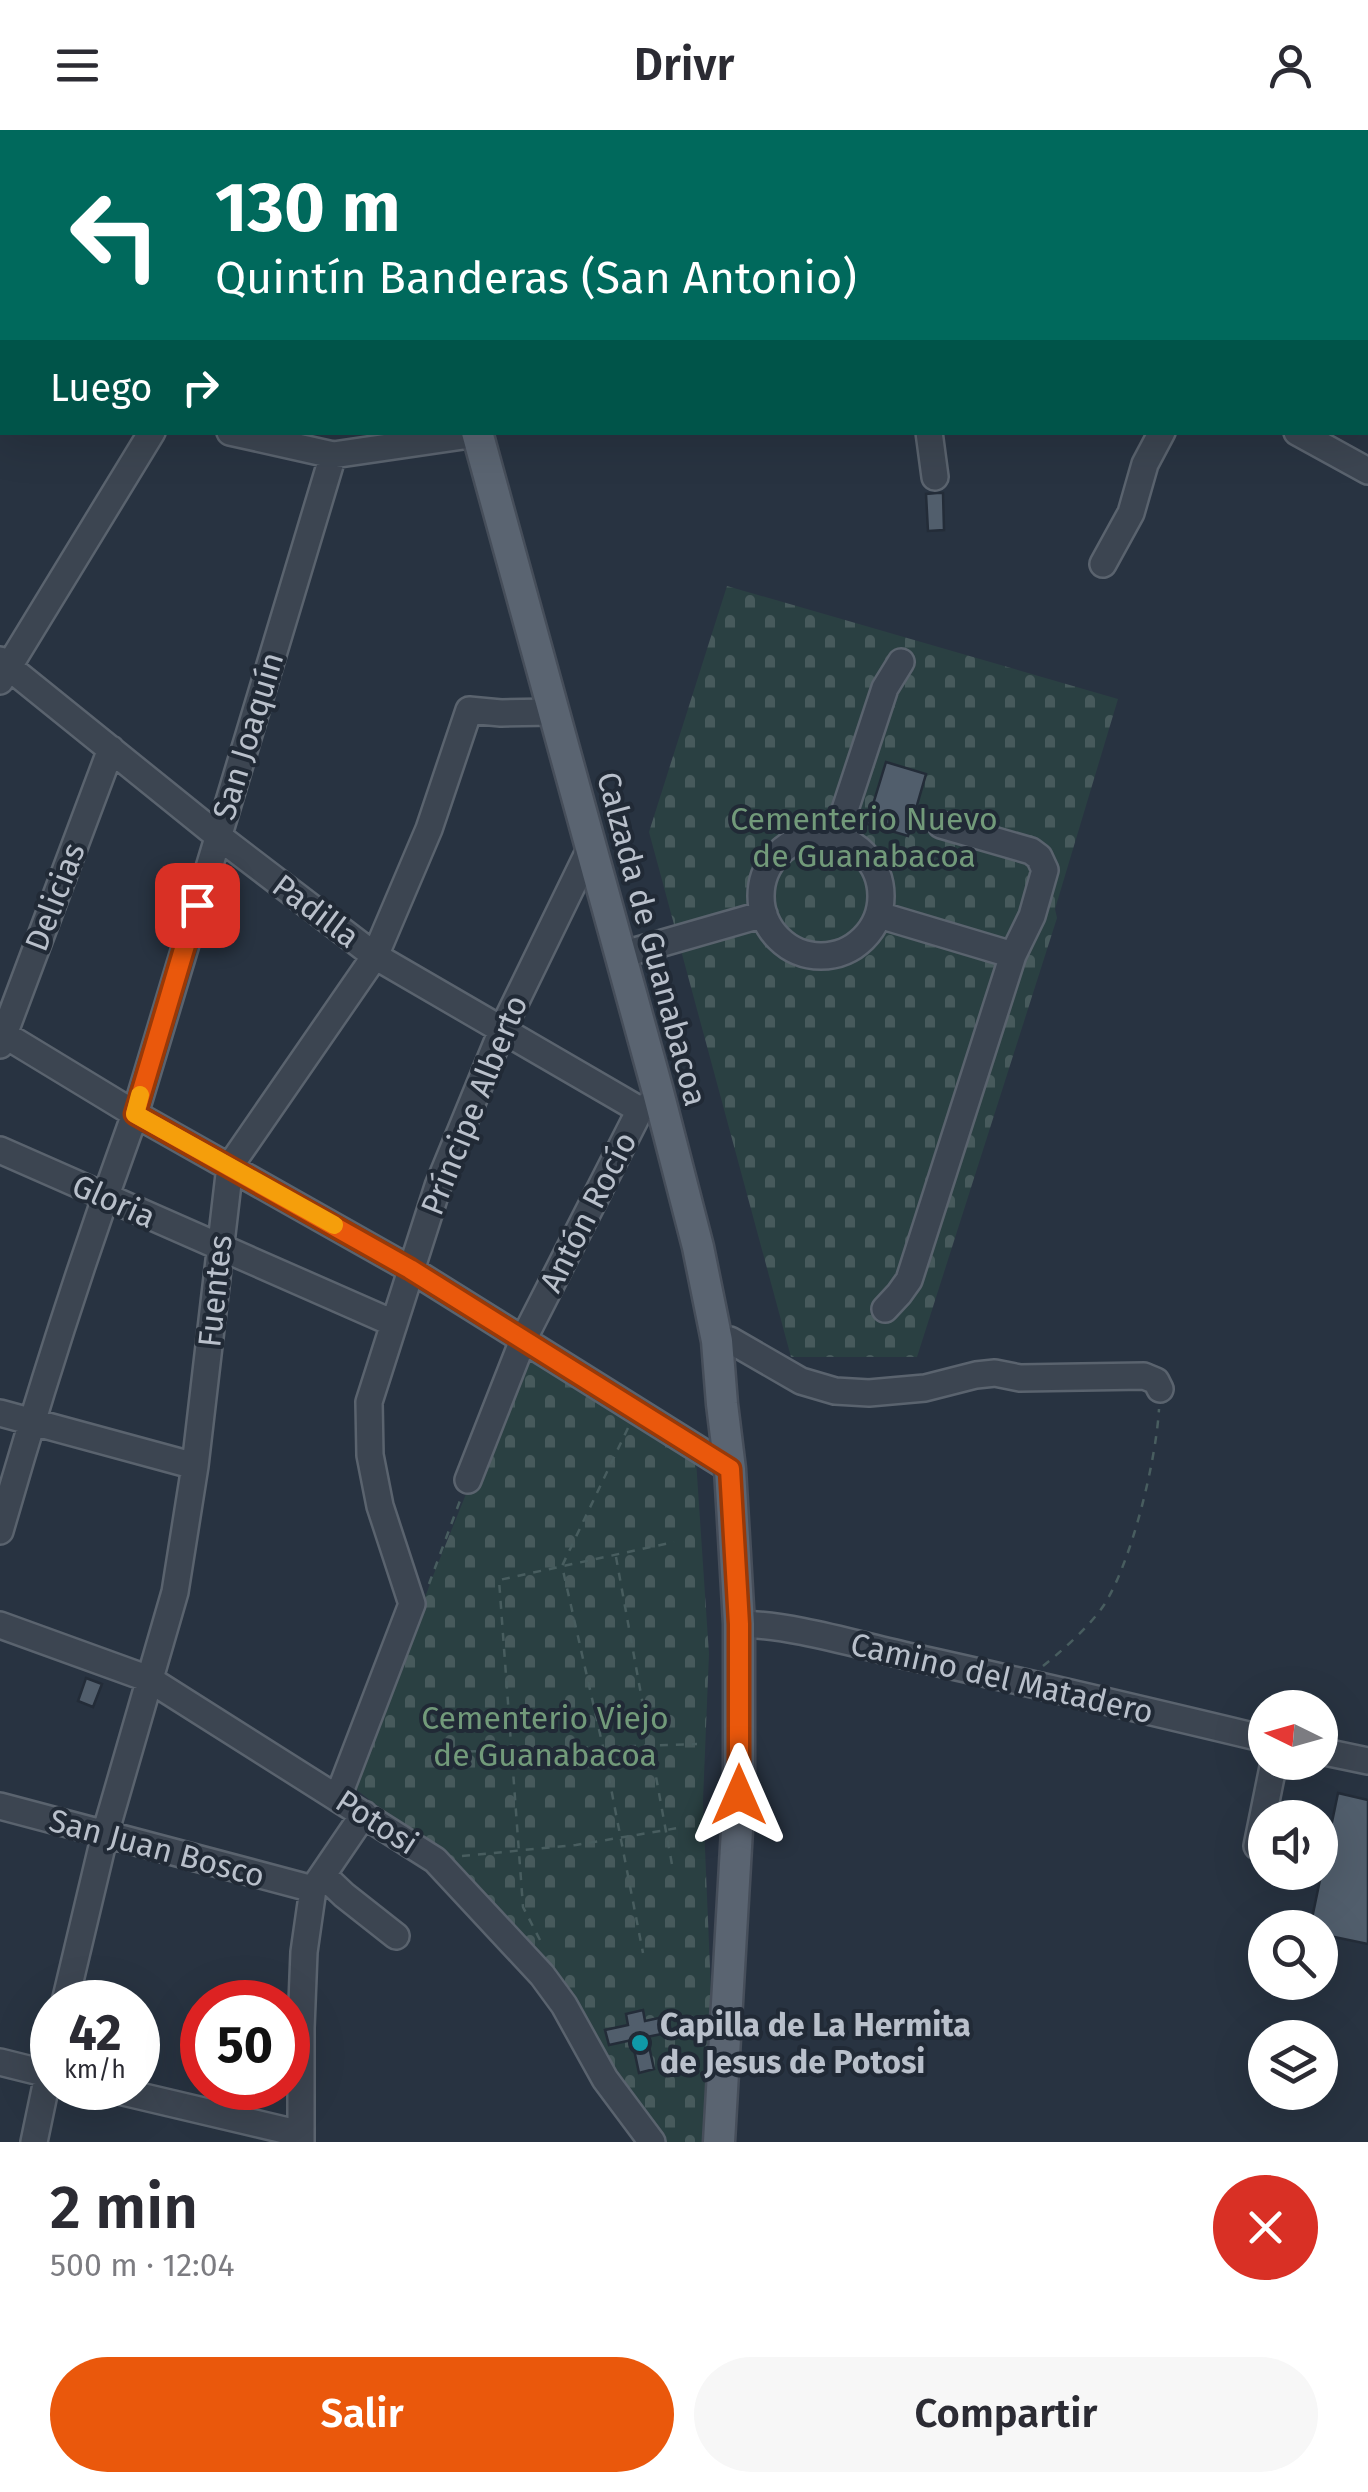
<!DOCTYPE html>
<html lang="es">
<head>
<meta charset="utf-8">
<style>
	:root { --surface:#fff; --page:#f7f7f7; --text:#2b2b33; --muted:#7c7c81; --accent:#ea580c }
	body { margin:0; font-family:"Fira Sans",sans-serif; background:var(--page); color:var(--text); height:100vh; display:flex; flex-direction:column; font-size:38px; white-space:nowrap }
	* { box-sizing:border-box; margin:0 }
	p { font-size:32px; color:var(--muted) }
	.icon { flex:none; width:55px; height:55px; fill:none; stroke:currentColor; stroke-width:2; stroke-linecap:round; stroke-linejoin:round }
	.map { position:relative; height:2012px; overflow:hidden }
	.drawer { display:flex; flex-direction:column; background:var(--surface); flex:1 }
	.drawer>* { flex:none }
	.hud { position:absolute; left:0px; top:0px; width:1370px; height:305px; box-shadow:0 10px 40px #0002; background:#00695c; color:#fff; overflow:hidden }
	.needle { width:65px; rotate:275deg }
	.fabs { position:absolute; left:1248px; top:1560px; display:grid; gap:20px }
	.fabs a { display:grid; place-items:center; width:90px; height:90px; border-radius:50%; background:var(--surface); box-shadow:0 10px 40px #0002; font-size:50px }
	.speed { position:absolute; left:30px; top:1850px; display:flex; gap:20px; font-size:50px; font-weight:700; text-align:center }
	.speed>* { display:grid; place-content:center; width:130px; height:130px; border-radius:50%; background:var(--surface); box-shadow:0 10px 40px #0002; line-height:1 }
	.speed small { font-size:25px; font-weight:400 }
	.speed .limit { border:15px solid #d22; background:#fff; color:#111 }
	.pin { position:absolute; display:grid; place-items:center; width:85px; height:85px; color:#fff; margin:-42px; border-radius:20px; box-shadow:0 5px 15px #0006 }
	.me { position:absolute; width:110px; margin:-55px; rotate:0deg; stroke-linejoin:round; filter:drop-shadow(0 0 8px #0008) }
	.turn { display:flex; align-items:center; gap:35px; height:210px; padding:0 50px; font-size:45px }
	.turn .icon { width:130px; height:130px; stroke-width:2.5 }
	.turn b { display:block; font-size:70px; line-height:85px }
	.then { display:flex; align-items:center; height:95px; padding:0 50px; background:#0003; gap:20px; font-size:38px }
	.round { display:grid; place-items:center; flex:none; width:105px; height:105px; border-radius:52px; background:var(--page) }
	.summary { display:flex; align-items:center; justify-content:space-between; height:170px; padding:0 50px }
	h1 { font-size:60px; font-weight:600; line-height:75px }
	.button { display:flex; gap:20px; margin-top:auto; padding:20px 50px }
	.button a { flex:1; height:115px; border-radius:60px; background:var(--accent); color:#fff; font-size:40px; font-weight:600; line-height:115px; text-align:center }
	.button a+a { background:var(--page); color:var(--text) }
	header { display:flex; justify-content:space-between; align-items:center; height:130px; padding:0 50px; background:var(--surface); font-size:45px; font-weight:600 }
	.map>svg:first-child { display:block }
	.cemetery { fill:url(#cemetery-stones) }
	.building { fill:#515e6c; stroke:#232c38; stroke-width:2.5 }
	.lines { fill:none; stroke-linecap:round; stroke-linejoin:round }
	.minor-casing { stroke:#5a636e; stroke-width:30 }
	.major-casing { stroke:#464e5a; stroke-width:35 }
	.path { stroke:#485d5f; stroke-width:2.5; stroke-dasharray:8 8; stroke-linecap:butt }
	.minor { stroke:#3c4551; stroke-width:25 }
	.major { stroke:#5a6471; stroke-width:30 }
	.route-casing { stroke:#983908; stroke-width:25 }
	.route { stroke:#ea580c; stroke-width:18 }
	.slow { stroke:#f59e0b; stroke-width:18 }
	.culture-dot { fill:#0f9aa8; stroke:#212a36; stroke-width:4 }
	.labels { text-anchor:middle; stroke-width:8; stroke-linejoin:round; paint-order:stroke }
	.street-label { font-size:32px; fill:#b9c0cb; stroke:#212a36 }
	.park-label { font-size:32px; fill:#729a7a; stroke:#212a36 }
	.poi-label { font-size:32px; font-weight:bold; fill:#b9c0cb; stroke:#212a36; text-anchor:start }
</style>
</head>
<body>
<header><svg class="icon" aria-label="menu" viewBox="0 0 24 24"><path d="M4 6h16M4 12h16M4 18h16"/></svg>Drivr<svg class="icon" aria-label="person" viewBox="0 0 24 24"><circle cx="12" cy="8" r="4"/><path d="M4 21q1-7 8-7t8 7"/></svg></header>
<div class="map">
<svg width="1368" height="2012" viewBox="0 0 1368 2012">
	<defs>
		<pattern id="cemetery-stones" width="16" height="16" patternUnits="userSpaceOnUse" patternTransform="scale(2.5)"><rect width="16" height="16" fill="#2a4042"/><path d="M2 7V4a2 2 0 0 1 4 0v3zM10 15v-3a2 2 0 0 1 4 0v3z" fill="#475a5c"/></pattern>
	</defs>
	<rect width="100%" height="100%" fill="#283341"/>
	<path class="cemetery" d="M 727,456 L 1118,569 L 1055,779 L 1057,788 L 917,1227 L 791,1227 L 649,702 Z
		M 522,1225 L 696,1330 L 709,1524 L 703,1671 L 711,1862 L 705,2012 L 663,2012 L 627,1967 L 565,1863 L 397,1691 L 353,1657 L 433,1446 Z"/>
	<path class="building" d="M 937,363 L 943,363 L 944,400 L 928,401 L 926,364 Z
		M 886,632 L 926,644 L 908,706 L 867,694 Z
		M 86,1548 L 102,1554 L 93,1577 L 78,1571 Z
		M 1338,1663 L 1368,1670 L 1368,1814 L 1320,1804 L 1320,1798 L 1310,1798 Z
		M 643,1880 L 645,1891 L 668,1886 L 671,1902 L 647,1907 L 654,1939 L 639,1943 L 632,1910 L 609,1915 L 605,1900 L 628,1895 L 626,1884 Z"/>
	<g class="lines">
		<defs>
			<path id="minor" d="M 325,2 L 327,0
				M 511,2 L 513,0
				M 923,2 L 923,0
				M 1124,2 L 1124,0
				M 1325,2 L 1326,0
				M 0,57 L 2,57
				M 0,214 L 2,215
				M 230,302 L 333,325 L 477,304
				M 929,302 L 935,347
				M 1297,302 L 1368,341
				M 1103,434 L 1131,383 L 1145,334 L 1162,302
				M 0,530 L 218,706 L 375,826 L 640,980 L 660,969
				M 0,551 L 152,302
				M 941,695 L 1031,721 L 1039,727 L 1045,740 L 1032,786 L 1013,825
				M761 766a60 60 0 1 1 120 0a60 60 0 1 1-120 0Z
				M 836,707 L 885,558 L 901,532
				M 879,785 L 1013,825 L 909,1150 L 899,1164 L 885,1179
				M 621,825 L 764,784
				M 0,902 L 135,984 L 410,1139 L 730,1339
				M 0,915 L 111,619
				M 0,1020 L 393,1193
				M 717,1211 L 730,1210 L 801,1251 L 835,1261 L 869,1263 L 925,1258 L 976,1245 L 995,1243 L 1020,1248 L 1144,1246 L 1156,1251 L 1160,1259
				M 0,1283 L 195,1336
				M 468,1350 L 523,1210 L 640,980
				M 0,1401 C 40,1261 85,1121 135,984 L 333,325
				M 739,1494 C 795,1495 857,1515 912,1527 C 1030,1553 1148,1581 1265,1609
				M 0,1495 L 149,1549 L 435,1730 L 542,1845 L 564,1875 L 605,1949 L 652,2012
				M 1320,1621 L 1368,1631
				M 338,1667 L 412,1474 L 380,1376 L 370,1325 L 369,1272 L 438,1056 L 503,898 L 591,717
				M 0,1676 L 313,1759
				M 1257,1716 L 1274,1632
				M 323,1745 L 344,1765 L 396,1806
				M 65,1872 L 105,1704 L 175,1462 L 195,1336 L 230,1036 L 375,826 L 429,699 L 469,580 L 501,583 L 553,582
				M 0,1932 L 52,1945
				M 106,1958 L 301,2004
				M 34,2012 L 52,1926
				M 301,2012 L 301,1898 L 304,1822 L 313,1759 L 364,1684"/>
			<path id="major" d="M 112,2 L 113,0
				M 0,279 L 2,274
				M 477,302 L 657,958 L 698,1117 L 717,1211 L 722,1274 L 730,1339 L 739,1494 L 739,1665 L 719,2012"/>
		</defs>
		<use href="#minor" class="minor-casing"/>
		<use href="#major" class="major-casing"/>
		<path class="path" d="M 767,2 L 768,0
			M 628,1298 L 562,1436 L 603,1617 L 643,1823
			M 616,1427 L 673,1740
			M 429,1454 L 461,1368
			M 1043,1536 C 1062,1521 1090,1496 1104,1475 C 1132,1431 1156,1331 1159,1279
			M 452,1622 L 697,1614
			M 462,1726 L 576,1715 L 684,1697
			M 540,1810 L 523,1777 L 499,1450 L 674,1412"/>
		<use href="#minor" class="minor"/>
		<use href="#major" class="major"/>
	</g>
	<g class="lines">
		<defs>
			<path id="route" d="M 197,775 L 135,984 L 410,1139 L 730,1339 L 739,1494 L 739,1665"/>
		</defs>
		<use href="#route" class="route-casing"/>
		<use href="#route" class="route"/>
		<path class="slow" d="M 140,965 L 135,984 L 334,1095"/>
	</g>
	<circle class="culture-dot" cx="640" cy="1913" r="10"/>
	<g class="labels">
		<g class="street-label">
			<text transform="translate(248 606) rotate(-73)" y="11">San Joaquín</text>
			<text transform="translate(55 767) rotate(-69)" y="11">Delicias</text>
			<text transform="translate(316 781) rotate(37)" y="11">Padilla</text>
			<text transform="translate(652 809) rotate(75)" y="11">Calzada de Guanabacoa</text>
			<text transform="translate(474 975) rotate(-68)" y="11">Príncipe Alberto</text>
			<text transform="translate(114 1071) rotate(24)" y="11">Gloria</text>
			<text transform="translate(588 1082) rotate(-63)" y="11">Antón Rocío</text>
			<text transform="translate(215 1161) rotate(-84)" y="11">Fuentes</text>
			<text transform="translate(1002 1548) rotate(13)" y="11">Camino del Matadero</text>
			<text transform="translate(377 1692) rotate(33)" y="11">Potosi</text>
			<text transform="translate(157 1718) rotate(15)" y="11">San Juan Bosco</text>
		</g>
		<g class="park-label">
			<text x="864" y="700">Cementerio Nuevo<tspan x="864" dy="37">de Guanabacoa</tspan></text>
			<text x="545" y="1599">Cementerio Viejo<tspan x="545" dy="37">de Guanabacoa</tspan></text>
		</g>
		<g class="poi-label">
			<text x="660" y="1906">Capilla de La Hermita<tspan x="660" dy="37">de Jesus de Potosi</tspan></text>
		</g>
	</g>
</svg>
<div class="fabs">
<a><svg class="needle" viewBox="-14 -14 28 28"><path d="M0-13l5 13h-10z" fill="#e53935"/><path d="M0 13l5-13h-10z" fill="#7c7c81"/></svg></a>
<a><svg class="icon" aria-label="sound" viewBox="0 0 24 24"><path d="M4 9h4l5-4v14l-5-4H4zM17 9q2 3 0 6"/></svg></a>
<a><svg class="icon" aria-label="search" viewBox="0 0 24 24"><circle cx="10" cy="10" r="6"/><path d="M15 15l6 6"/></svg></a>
<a><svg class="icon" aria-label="layers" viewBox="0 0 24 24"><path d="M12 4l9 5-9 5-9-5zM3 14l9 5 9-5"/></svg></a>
</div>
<div class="speed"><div>42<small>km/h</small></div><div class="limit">50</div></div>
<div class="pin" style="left:197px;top:775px;background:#d93025"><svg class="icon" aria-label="arrive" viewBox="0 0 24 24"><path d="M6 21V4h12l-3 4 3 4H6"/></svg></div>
<svg class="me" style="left:739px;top:1665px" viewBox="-20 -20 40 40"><path d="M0-17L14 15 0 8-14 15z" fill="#ea580c" stroke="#fff" stroke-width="4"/></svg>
<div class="hud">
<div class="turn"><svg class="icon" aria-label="left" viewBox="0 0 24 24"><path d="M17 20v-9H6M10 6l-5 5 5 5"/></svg><div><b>130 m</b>Quintín Banderas (San Antonio)</div></div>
<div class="then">Luego<svg class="icon" aria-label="right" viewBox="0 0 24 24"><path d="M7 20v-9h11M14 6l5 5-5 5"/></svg></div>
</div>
</div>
<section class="drawer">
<div class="summary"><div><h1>2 min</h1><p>500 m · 12:04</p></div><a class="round" style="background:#d93025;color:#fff"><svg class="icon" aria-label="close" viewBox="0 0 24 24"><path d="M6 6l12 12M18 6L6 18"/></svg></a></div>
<div class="button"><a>Salir</a><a>Compartir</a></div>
</section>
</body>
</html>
